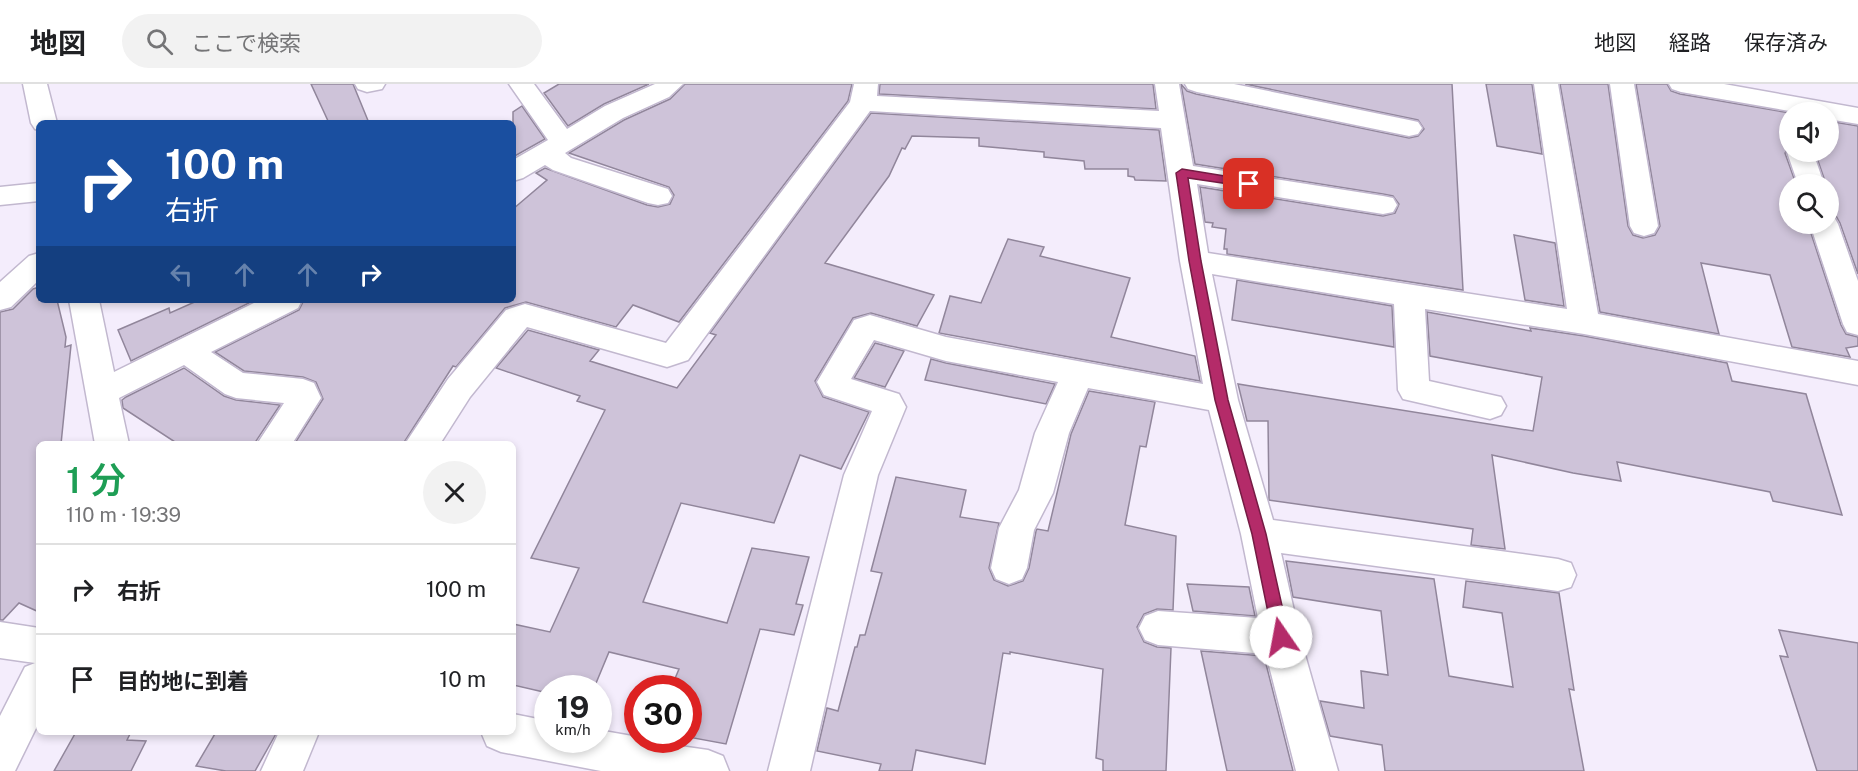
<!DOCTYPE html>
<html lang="ja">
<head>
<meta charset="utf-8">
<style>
	:root { --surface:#fff; --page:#f2f2f2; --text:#202124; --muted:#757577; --line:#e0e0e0 }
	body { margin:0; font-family:"Public Sans","Noto Sans JP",sans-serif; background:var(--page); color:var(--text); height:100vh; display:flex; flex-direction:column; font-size:22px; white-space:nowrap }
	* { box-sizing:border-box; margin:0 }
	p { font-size:20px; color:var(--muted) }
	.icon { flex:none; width:33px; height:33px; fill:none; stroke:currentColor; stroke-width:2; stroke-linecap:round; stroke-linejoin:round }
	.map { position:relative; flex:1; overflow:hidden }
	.drawer { position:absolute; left:36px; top:357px; width:480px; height:294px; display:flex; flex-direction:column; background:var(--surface); border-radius:9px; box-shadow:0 3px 9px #0003 }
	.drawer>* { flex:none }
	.hud { position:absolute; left:36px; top:36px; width:480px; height:183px; border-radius:9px; box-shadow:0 3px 9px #0003; background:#1a4fa0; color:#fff; overflow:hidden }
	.tools { position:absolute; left:1779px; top:18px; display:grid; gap:12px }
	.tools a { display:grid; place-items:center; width:60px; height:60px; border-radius:50%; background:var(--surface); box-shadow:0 3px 9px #0003; font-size:30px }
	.speed { position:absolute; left:534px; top:591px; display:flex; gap:12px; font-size:30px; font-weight:700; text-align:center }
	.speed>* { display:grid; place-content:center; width:78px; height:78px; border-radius:50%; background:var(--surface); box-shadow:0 3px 9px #0003; line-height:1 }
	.speed small { font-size:15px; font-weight:400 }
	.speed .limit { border:9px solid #d22; background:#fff; color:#111 }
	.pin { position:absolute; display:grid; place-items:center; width:51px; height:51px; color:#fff; margin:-26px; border-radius:12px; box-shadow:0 3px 9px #0006 }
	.me { position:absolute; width:66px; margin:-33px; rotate:348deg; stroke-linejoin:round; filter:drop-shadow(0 0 4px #0008) }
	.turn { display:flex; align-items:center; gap:21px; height:126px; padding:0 30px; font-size:27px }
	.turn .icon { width:78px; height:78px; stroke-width:2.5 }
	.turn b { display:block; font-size:42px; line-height:51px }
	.lanes { display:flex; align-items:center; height:57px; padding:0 30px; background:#0003; justify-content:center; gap:30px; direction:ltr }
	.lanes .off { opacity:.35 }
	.round { display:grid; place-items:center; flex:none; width:63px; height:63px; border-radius:32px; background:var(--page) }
	.headline { display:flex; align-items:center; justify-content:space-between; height:102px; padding:0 30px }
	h1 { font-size:36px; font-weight:600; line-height:45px; color:#1e9e55 }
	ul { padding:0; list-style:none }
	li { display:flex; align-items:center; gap:18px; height:90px; padding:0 30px; border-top:2px solid var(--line) }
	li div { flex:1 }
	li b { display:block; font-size:22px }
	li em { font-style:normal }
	header { display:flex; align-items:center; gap:36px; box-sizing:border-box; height:84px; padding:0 30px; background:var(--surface); border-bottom:2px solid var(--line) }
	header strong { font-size:28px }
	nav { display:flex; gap:33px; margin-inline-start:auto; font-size:21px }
	.search { width:420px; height:54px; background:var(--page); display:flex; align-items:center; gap:15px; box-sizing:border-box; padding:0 21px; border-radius:33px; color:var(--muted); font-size:22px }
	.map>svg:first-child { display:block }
	.building { fill:#cec3d9; stroke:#91869b; stroke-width:1.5 }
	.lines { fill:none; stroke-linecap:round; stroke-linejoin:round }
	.minor-casing { stroke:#c2b8cf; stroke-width:3 }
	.minor { fill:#fff; fill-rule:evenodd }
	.route { fill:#b42b69; stroke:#751c44; stroke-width:1.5 }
</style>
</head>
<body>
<header>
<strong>地図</strong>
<div class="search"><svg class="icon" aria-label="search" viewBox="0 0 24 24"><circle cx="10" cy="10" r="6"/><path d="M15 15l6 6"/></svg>ここで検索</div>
<nav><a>地図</a><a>経路</a><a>保存済み</a></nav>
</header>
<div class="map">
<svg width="1858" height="687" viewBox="0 0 1858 687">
	<rect width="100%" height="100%" fill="#f4edfc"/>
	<path class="building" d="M 311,0 L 353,0 L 369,39 L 329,39 Z
		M 559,0 L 649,0 L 604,20 L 568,42 L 544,9 Z
		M 685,0 L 852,0 L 848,17 L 679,238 L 633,221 L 616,243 L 526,218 L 505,224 L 456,283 L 453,282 L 403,360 L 295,359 L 323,315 L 316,298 L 303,293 L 244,287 L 215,268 L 299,226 L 304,216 L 513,216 L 513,125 L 547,96 L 536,89 L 545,84 L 647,121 L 658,123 L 670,120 L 674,111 L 669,103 L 569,69 L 624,36 L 670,15 Z
		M 880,0 L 1153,0 L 1156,25 L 879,10 Z
		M 1181,0 L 1187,7 L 1196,10 L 1409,54 L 1418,52 L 1424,45 L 1418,36 L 1245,0 L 1452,0 L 1463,206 L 1227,170 L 1227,165 L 1224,165 L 1226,145 L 1212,143 L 1213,139 L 1205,138 L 1200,103 L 1383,132 L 1395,129 L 1399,120 L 1393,112 L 1383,110 L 1195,80 Z
		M 1486,0 L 1532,0 L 1542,70 L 1497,62 Z
		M 1560,0 L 1608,0 L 1628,142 L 1633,151 L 1643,154 L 1655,151 L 1660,142 L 1636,0 L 1667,0 L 1671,7 L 1680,10 L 1790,29 L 1790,62 L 1785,69 L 1796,100 L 1790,100 L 1790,140 L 1808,140 L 1841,241 L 1846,250 L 1858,253 L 1858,262 L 1846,264 L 1850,273 L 1792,263 L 1770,191 L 1701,179 L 1719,250 L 1600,228 Z
		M 522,22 L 545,55 L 513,73 L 513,28 Z
		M 871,29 L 1159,46 L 1166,97 L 1135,96 L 1134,93 L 1128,92 L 1128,85 L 1085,85 L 1084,77 L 1044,73 L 1044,68 L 979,62 L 979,54 L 912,52 L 905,65 L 902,64 L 889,92 L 825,179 L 934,211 L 917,242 L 871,229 L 853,234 L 815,297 L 823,313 L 869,328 L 841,385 L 800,371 L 774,439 L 681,419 L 643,518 L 727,539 L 752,464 L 809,473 L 796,520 L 803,521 L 794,551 L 760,545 L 726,660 L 688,653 L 688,604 L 671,604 L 679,585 L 609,568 L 594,604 L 548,604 L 548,609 L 513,601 L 513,540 L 550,548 L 579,484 L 531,474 L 605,326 L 577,317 L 580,312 L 496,284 L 528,246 L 599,266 L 590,277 L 677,304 L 716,251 L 710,249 Z
		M 1828,37 L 1858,42 L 1858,190 L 1840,139 L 1836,132 L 1828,130 L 1828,100 L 1826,100 L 1815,68 L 1828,68 Z
		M 1514,151 L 1555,159 L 1564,222 L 1525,216 Z
		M 1008,155 L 1044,163 L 1040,172 L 1130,194 L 1111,253 L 1195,272 L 1200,297 L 939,249 L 950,212 L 981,219 Z
		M 1237,196 L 1392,222 L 1394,263 L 1232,236 Z
		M 39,203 L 39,216 L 57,216 L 66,253 L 65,263 L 71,261 L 61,360 L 39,360 L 39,528 L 19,519 L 3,536 L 0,536 L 0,228 L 13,225 L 33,205 Z
		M 199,216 L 255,216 L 131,277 L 118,246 L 169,224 L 170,229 Z
		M 1427,228 L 1531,247 L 1530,244 L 1584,252 L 1727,279 L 1732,297 L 1806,310 L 1842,431 L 1773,417 L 1770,408 L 1617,378 L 1621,397 L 1573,389 L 1492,371 L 1505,465 L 1471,461 L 1473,445 L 1269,416 L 1268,337 L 1247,337 L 1238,300 L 1533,347 L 1542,293 L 1430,272 Z
		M 875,259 L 904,267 L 885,303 L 854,294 Z
		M 931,275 L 946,279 L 1055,300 L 1046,320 L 925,296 Z
		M 184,284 L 224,312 L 236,316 L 280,321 L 254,360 L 178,360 L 123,324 L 122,316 L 126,313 Z
		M 1089,307 L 1155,318 L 1146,363 L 1140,362 L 1125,441 L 1176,452 L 1173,526 L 1157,525 L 1144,530 L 1137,543 L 1144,558 L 1157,563 L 1171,564 L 1166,687 L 1103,687 L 1103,676 L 1096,674 L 1103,585 L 1010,568 L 1010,570 L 1003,569 L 985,680 L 916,666 L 912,687 L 879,687 L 881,680 L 817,667 L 827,624 L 838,627 L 855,563 L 857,563 L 860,551 L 865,551 L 882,489 L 871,487 L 896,393 L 966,406 L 960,433 L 999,439 L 989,484 L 994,496 L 1008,502 L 1023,497 L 1029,484 L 1036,447 L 1037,445 L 1048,447 L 1071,350 Z
		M 1286,477 L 1434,495 L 1449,592 L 1513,603 L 1502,529 L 1463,523 L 1466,497 L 1559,509 L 1574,606 L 1569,605 L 1584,687 L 1385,687 L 1382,661 L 1330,652 L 1320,617 L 1364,624 L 1361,587 L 1388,591 L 1381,527 L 1293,513 Z
		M 1187,500 L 1249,503 L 1255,532 L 1193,527 Z
		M 1779,546 L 1858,559 L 1858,687 L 1817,687 L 1780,572 L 1788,573 Z
		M 1201,567 L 1264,572 L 1293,687 L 1227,687 Z
		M 76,648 L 131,648 L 127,656 L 146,657 L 131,687 L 54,687 Z
		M 216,648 L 277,648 L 255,687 L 226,687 L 196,682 Z"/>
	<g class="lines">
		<defs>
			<path id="minor" d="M 23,0 L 47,0 L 57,39 L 39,39 L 39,46 L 35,45 L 31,39 Z
				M 355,0 L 385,0 L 382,5 L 367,8 L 358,5 Z
				M 509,0 L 534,0 L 567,45 L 605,22 L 655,0 L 683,0 L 669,13 L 623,34 L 565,69 L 571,74 L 668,105 L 672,112 L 668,119 L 658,121 L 648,119 L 553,86 L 545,81 L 523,94 L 513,97 L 513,76 L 548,56 Z
				M 854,0 L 878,0 L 877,12 L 1159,27 L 1155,0 L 1179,0 L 1193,82 L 1383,112 L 1393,114 L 1397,121 L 1393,128 L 1383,130 L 1197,100 L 1208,169 L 1567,225 L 1534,0 L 1558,0 L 1598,230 L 1858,277 L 1858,301 L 1584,250 L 1425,225 L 1429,297 L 1501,313 L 1506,322 L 1501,331 L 1490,335 L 1403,315 L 1398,306 L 1394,220 L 1212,190 L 1238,316 L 1273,436 L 1558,475 L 1571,479 L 1576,491 L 1571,503 L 1558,507 L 1281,469 L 1300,553 L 1338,687 L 1296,687 L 1266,570 L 1158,561 L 1145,556 L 1139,544 L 1145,532 L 1158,527 L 1258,534 L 1241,450 L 1209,326 L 1088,304 L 1069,349 L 1053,409 L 1034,446 L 1027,484 L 1022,495 L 1009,500 L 996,495 L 991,484 L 999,444 L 1019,406 L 1035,349 L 1058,298 L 946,277 L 874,256 L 851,295 L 899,310 L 906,323 L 878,391 L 810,687 L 768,687 L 844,391 L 872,327 L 824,311 L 817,298 L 854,236 L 870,231 L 946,253 L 1203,300 L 1180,177 L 1161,44 L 870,27 L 688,276 L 667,283 L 527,243 L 470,313 L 440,360 L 405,360 L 448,295 L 506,226 L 525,220 L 666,259 L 850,18 Z
				M 1185,0 L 1234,0 L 1409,36 L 1418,38 L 1422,44 L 1418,50 L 1409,52 L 1197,8 L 1188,5 Z
				M 1610,0 L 1634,0 L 1658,142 L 1654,149 L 1644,152 L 1634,149 L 1630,142 Z
				M 1669,0 L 1724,0 L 1858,24 L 1858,40 L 1828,35 L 1828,28 L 1795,28 L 1681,8 L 1672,5 Z
				M 1790,64 L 1790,68 L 1813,68 L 1824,100 L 1798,100 L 1787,68 Z
				M 39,99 L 39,117 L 0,121 L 0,103 Z
				M 1828,132 L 1834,133 L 1838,140 L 1858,197 L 1858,251 L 1847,248 L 1843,240 L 1810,140 L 1828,140 Z
				M 39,169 L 39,196 L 11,223 L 0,226 L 0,198 L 29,172 Z
				M 69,216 L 99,216 L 114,288 L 260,216 L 302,216 L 298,224 L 211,268 L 243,289 L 303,295 L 314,299 L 321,314 L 292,360 L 257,360 L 284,319 L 236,314 L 225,310 L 184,281 L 119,314 L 129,360 L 95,360 Z
				M 0,538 L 39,544 L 39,638 L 15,687 L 0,687 L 0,632 L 25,583 L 35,579 L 0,574 Z
				M 513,630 L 548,637 L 548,656 L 598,656 L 598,646 L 638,653 L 638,656 L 708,666 L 723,672 L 729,687 L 601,687 L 501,668 L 487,662 L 481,648 L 513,648 Z
				M 279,648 L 319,648 L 303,687 L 261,687 Z"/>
		</defs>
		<use href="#minor" class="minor-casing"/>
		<use href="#minor" class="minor"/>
	</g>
	<path class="route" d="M 1182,85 L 1249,96 L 1254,100 L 1249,103 L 1188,94 L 1201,177 L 1228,316 L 1266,450 L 1289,553 L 1286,558 L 1281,560 L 1275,558 L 1273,553 L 1252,450 L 1215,316 L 1189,177 L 1176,89 Z"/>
</svg>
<div class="tools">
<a><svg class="icon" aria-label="sound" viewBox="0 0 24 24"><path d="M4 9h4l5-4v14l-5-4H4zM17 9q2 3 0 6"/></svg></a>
<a><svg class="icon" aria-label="search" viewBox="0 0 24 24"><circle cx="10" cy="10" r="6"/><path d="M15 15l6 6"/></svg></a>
</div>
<div class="speed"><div>19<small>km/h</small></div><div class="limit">30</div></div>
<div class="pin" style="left:1249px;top:100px;background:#d93025"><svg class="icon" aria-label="arrive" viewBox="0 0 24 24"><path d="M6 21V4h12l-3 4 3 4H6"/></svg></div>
<svg class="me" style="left:1281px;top:553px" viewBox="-20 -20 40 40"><circle r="19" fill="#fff"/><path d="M0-13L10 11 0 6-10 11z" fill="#b42b69"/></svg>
<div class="hud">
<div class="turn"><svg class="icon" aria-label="right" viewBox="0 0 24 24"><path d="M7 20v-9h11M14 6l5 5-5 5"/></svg><div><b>100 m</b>右折</div></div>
<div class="lanes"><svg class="icon off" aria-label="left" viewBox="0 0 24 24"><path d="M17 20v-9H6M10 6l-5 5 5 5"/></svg><svg class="icon off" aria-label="ahead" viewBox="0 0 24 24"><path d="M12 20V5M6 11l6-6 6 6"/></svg><svg class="icon off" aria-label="ahead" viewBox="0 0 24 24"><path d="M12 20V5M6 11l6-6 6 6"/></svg><svg class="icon" aria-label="right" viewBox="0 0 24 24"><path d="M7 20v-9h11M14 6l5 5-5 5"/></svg></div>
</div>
<section class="drawer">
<div class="headline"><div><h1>1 分</h1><p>110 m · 19:39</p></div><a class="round"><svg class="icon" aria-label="close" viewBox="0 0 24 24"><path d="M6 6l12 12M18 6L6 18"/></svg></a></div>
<ul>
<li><svg class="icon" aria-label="right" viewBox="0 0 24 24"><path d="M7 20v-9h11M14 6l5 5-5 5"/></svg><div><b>右折</b></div><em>100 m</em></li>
<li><svg class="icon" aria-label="arrive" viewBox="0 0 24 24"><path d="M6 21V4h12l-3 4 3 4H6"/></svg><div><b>目的地に到着</b></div><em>10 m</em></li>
</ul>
</section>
</div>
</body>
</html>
